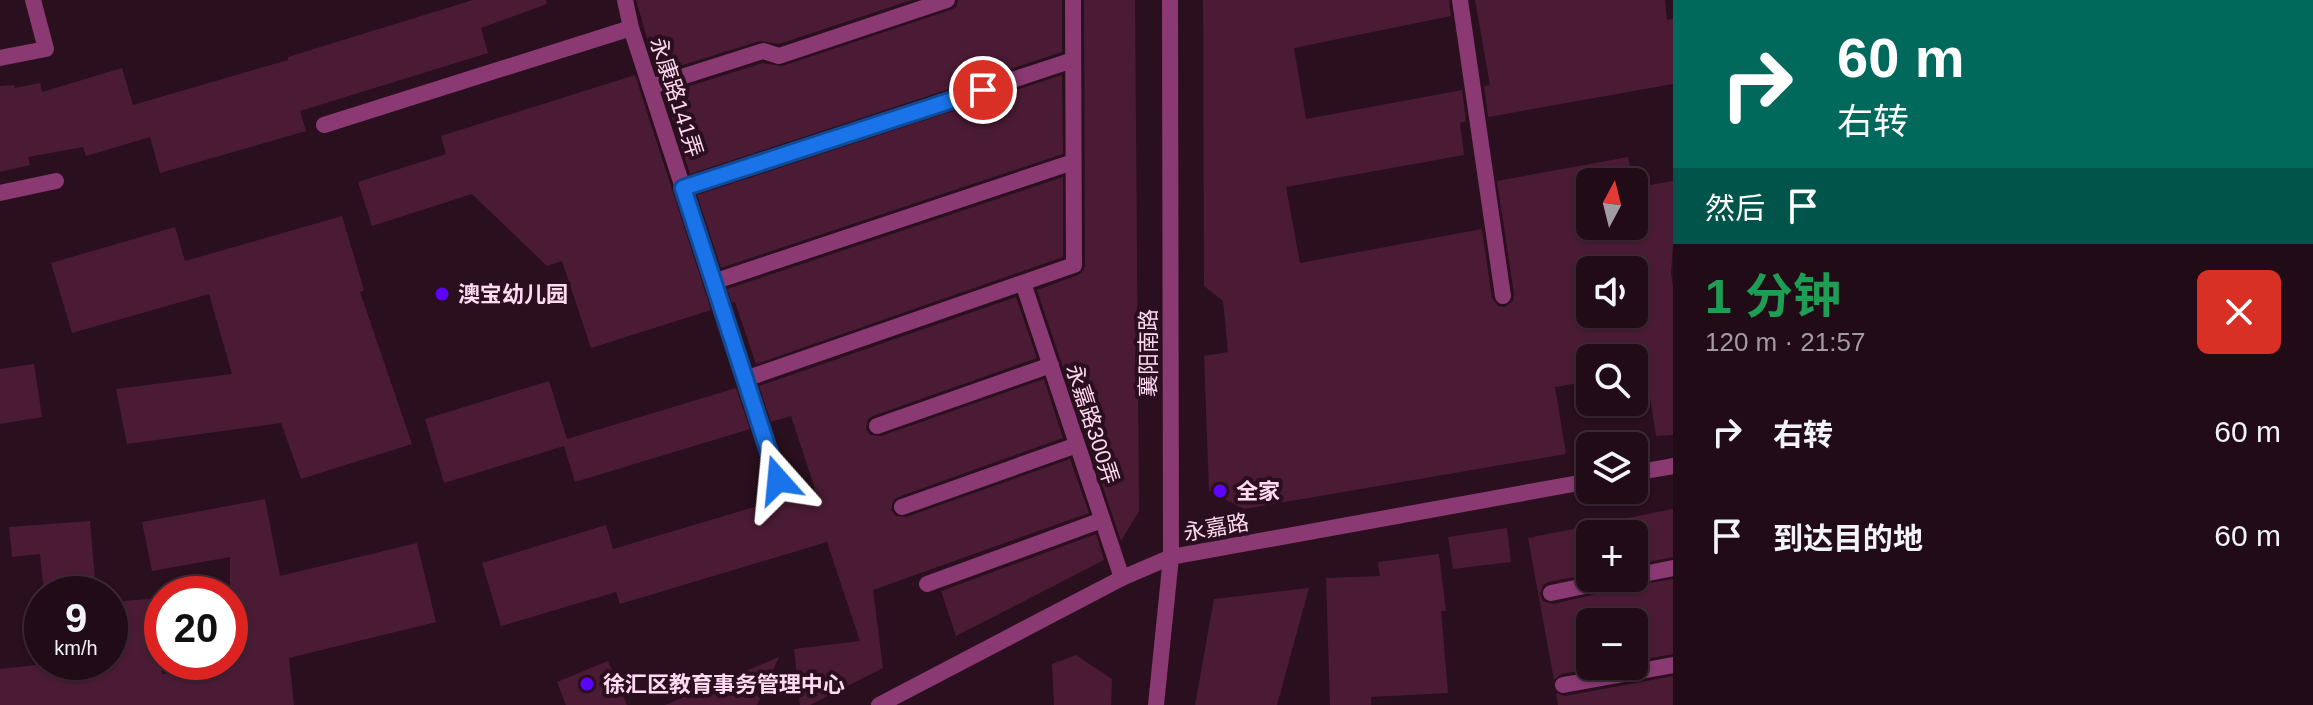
<!DOCTYPE html>
<html lang="zh">
<head>
<meta charset="utf-8">
<style>
	:root { --surface:#200b16; --page:#2d1923; --text:#f1f3f6; --muted:#a29ba1; --line:#3d2b35 }
	body { margin:0; font-family:Arial,"Noto Sans SC",sans-serif; background:var(--page); color:var(--text); height:100vh; display:flex; flex-direction:column; font-size:30px; white-space:nowrap }
	* { box-sizing:border-box; margin:0 }
	p { font-size:26px; color:var(--muted) }
	.icon { flex:none; width:44px; height:44px; fill:none; stroke:currentColor; stroke-width:2; stroke-linecap:round; stroke-linejoin:round }
	.map { position:relative; flex:1; overflow:hidden }
	.panel { display:flex; flex-direction:column; background:var(--surface); width:640px }
	.panel>* { flex:none }
	.guide { background:#00695c; color:#fff; overflow:hidden }
	.needle { width:52px; rotate:7deg }
	.tools { position:absolute; left:1576px; top:168px; display:grid; gap:16px }
	.tools a { display:grid; place-items:center; width:72px; height:72px; border-radius:12px; background:var(--surface); box-shadow:0 2px 6px #0004,0 0 0 2px var(--line); font-size:40px }
	.speed { position:absolute; left:24px; top:576px; display:flex; gap:16px; font-size:40px; font-weight:700; text-align:center }
	.speed>* { display:grid; place-content:center; width:104px; height:104px; border-radius:50%; background:var(--surface); box-shadow:0 2px 6px #0004,0 0 0 2px var(--line); line-height:1 }
	.speed small { font-size:20px; font-weight:400 }
	.speed .limit { border:12px solid #d22; background:#fff; color:#111 }
	.pin { position:absolute; display:grid; place-items:center; width:68px; height:68px; color:#fff; margin:-34px; border:4px solid #fff; border-radius:50%; box-shadow:0 2px 8px #0007 }
	.me { position:absolute; width:88px; margin:-44px; rotate:342deg; stroke-linejoin:round; filter:drop-shadow(0 0 6px #0008) }
	.turn { display:flex; align-items:center; gap:28px; height:168px; padding:0 32px; font-size:36px }
	.turn .icon { width:104px; height:104px; stroke-width:2.5 }
	.turn b { display:block; font-size:56px; line-height:68px }
	.then { display:flex; align-items:center; height:76px; padding:0 32px; background:#0003; gap:16px; font-size:30px }
	.round { display:grid; place-items:center; flex:none; width:84px; height:84px; border-radius:12px; background:var(--page) }
	.head { display:flex; align-items:center; justify-content:space-between; height:136px; padding:0 32px }
	h1 { font-size:48px; font-weight:700; line-height:60px; color:#1e9e55 }
	ul { padding:0; list-style:none }
	li { display:flex; align-items:center; gap:24px; height:104px; padding:0 32px }
	li div { flex:1 }
	li b { display:block; font-size:30px }
	li em { font-style:normal }
	main { display:flex; flex:1; min-height:0 }
	.map>svg:first-child { display:block }
	.building { fill:#4b1b35; fill-rule:evenodd }
	.lines { fill:none; stroke-linecap:round; stroke-linejoin:round }
	.service { stroke:#8a3972; stroke-width:16 }
	.minor { stroke:#8a3972; stroke-width:16 }
	.tertiary { stroke:#8a3972; stroke-width:16 }
	.route-casing { stroke:#114b97; stroke-width:20 }
	.route { stroke:#1a73e8; stroke-width:14 }
	.poi-dot { fill:#5d04ff; stroke:#2a0f1e; stroke-width:3 }
	.labels { text-anchor:middle; stroke-width:8; stroke-linejoin:round; paint-order:stroke }
	.street-label { font-size:22px; fill:#ffd8f1; stroke:#2a0f1e }
	.poi-label { font-size:22px; font-weight:bold; fill:#ffd8f1; stroke:#2a0f1e; text-anchor:start }
</style>
</head>
<body>
<main>
<div class="map">
<svg width="1673" height="705" viewBox="0 0 1673 705">
	<rect width="100%" height="100%" fill="#2a0f1e"/>
	<path class="building" d="M 473,0 L 546,0 L 547,4 L 481,28 L 488,53 L 300,111 L 306,131 L 160,173 L 150,137 L 86,156 L 83,147 L 28,157 L 30,165 L 0,172 L 0,86 L 14,85 L 15,88 L 40,83 L 42,92 L 122,68 L 133,105 L 288,60 L 288,57 Z
		M 636,0 L 912,0 L 779,44 L 760,41 L 657,73 Z
		M 958,0 L 1062,0 L 1062,52 L 690,174 L 664,94 L 763,63 L 782,66 L 950,10 L 956,7 Z
		M 1084,0 L 1135,0 L 1139,511 L 1121,541 L 1037,290 L 1078,275 L 1082,272 L 1085,266 Z
		M 1203,0 L 1449,0 L 1451,16 L 1294,48 L 1306,119 L 1462,90 L 1466,121 L 1460,123 L 1464,155 L 1286,187 L 1300,263 L 1482,229 L 1492,298 L 1498,306 L 1505,307 L 1513,301 L 1514,294 L 1497,181 L 1628,157 L 1633,182 L 1590,182 L 1590,226 L 1634,226 L 1634,188 L 1673,181 L 1673,246 L 1671,273 L 1673,287 L 1673,435 L 1656,436 L 1644,358 L 1590,358 L 1590,381 L 1555,387 L 1566,454 L 1244,509 L 1209,491 L 1204,356 L 1228,352 L 1223,301 L 1204,286 ZM 1590,270 L 1634,270 L 1634,314 L 1590,314 Z
		M 1475,0 L 1665,0 L 1667,20 L 1673,19 L 1673,84 L 1488,117 L 1484,86 L 1490,85 Z
		M 635,75 L 711,310 L 591,348 L 562,261 L 547,266 L 472,194 L 372,226 L 358,182 L 446,154 L 441,136 Z
		M 1062,75 L 1063,154 L 721,268 L 697,195 Z
		M 1063,177 L 1063,257 L 756,364 L 735,302 L 732,303 L 727,289 Z
		M 342,216 L 364,290 L 360,292 L 412,444 L 301,479 L 281,423 L 127,444 L 116,389 L 232,374 L 209,294 L 72,333 L 51,263 L 175,227 L 185,261 Z
		M 1016,297 L 1037,358 L 873,416 L 868,419 L 866,429 L 870,435 L 881,436 L 1044,379 L 1063,438 L 898,497 L 893,501 L 891,510 L 896,516 L 906,517 L 1070,459 L 1089,513 L 873,590 L 883,668 L 810,705 L 800,705 L 794,649 L 860,641 L 827,542 L 620,604 L 616,592 L 501,626 L 482,563 L 606,525 L 613,549 L 815,489 L 791,416 L 771,422 L 759,386 Z
		M 34,364 L 42,417 L 0,424 L 0,369 Z
		M 549,381 L 567,439 L 736,388 L 750,429 L 575,482 L 564,446 L 444,483 L 425,419 Z
		M 265,499 L 280,576 L 417,543 L 436,622 L 289,658 L 294,705 L 0,705 L 0,669 L 36,665 L 36,662 L 110,662 L 110,602 L 162,598 L 162,674 L 230,668 L 230,557 L 152,571 L 142,522 Z
		M 1673,509 L 1673,557 L 1634,565 L 1634,534 L 1590,534 L 1590,574 L 1548,582 L 1543,585 L 1540,594 L 1543,601 L 1553,604 L 1630,586 L 1673,579 L 1673,654 L 1634,661 L 1634,622 L 1590,622 L 1590,666 L 1606,666 L 1561,674 L 1554,680 L 1528,538 Z
		M 90,521 L 96,591 L 44,594 L 40,554 L 12,557 L 9,527 Z
		M 1507,528 L 1511,562 L 1453,569 L 1448,537 Z
		M 1096,534 L 1104,560 L 956,636 L 941,591 Z
		M 1439,554 L 1446,611 L 1441,611 L 1448,693 L 1371,697 L 1371,705 L 1330,705 L 1326,578 L 1380,576 L 1378,562 Z
		M 1309,588 L 1277,705 L 1195,705 L 1214,599 Z
		M 1076,655 L 1112,679 L 1111,705 L 1054,705 L 1052,664 Z
		M 779,657 L 757,705 L 665,705 Z
		M 608,661 L 627,705 L 566,705 L 557,682 Z
		M 1673,676 L 1673,705 L 1558,705 L 1556,693 L 1565,696 Z"/>
	<g class="lines">
		<path class="service" d="M 625,0 L 631,28 L 778,480
			M 1460,0 L 1503,296
			M 0,58 L 46,49 L 33,0
			M 650,87 L 763,51 L 779,56 L 947,0
			M 324,125 L 631,28
			M 683,188 L 1073,60
			M 0,193 L 56,181
			M 713,282 L 1073,162
			M 1023,283 L 1122,578
			M 745,379 L 1074,265 L 1073,0
			M 877,426 L 1051,365
			M 902,507 L 1077,445
			M 1634,576 L 1673,568
			M 927,584 L 1102,520
			M 1551,593 L 1623,578
			M 1563,685 L 1673,665"/>
		<path class="minor" d="M 1634,473 L 1673,466
			M 879,705 L 1122,578 L 1171,557 L 1590,481"/>
		<path class="tertiary" d="M 1156,705 L 1171,557 L 1170,0"/>
	</g>
	<g class="lines">
		<defs>
			<path id="route" d="M 778,480 L 683,188 L 983,90"/>
		</defs>
		<use href="#route" class="route-casing"/>
		<use href="#route" class="route"/>
	</g>
	<g class="poi-dot">
		<circle cx="442" cy="294" r="8"/>
		<circle cx="1220" cy="491" r="8"/>
		<circle cx="587" cy="684" r="8"/>
	</g>
	<g class="labels">
		<g class="street-label">
			<text transform="translate(677 97) rotate(72)" y="8">永康路141弄</text>
			<text transform="translate(1148 353) rotate(-90)" y="8">襄阳南路</text>
			<text transform="translate(1093 424) rotate(72)" y="8">永嘉路300弄</text>
			<text transform="translate(1216 527) rotate(-10)" y="8">永嘉路</text>
		</g>
		<g class="poi-label">
			<text x="458" y="302">澳宝幼儿园</text>
			<text x="1236" y="499">全家</text>
			<text x="603" y="692">徐汇区教育事务管理中心</text>
		</g>
	</g>
</svg>
<div class="tools">
<a><svg class="needle" viewBox="-14 -14 28 28"><path d="M0-13l5 13h-10z" fill="#e53935"/><path d="M0 13l5-13h-10z" fill="#a29ba1"/></svg></a>
<a><svg class="icon" aria-label="sound" viewBox="0 0 24 24"><path d="M4 9h4l5-4v14l-5-4H4zM17 9q2 3 0 6"/></svg></a>
<a><svg class="icon" aria-label="search" viewBox="0 0 24 24"><circle cx="10" cy="10" r="6"/><path d="M15 15l6 6"/></svg></a>
<a><svg class="icon" aria-label="layers" viewBox="0 0 24 24"><path d="M12 4l9 5-9 5-9-5zM3 14l9 5 9-5"/></svg></a>
<a>+</a>
<a>−</a>
</div>
<div class="speed"><div>9<small>km/h</small></div><div class="limit">20</div></div>
<div class="pin" style="left:983px;top:90px;background:#d93025"><svg class="icon" aria-label="arrive" viewBox="0 0 24 24"><path d="M6 21V4h12l-3 4 3 4H6"/></svg></div>
<svg class="me" style="left:778px;top:480px" viewBox="-20 -20 40 40"><path d="M0-17L14 15 0 8-14 15z" fill="#1a73e8" stroke="#fff" stroke-width="4"/></svg>
</div>
<section class="panel">
<div class="guide">
<div class="turn"><svg class="icon" aria-label="right" viewBox="0 0 24 24"><path d="M7 20v-9h11M14 6l5 5-5 5"/></svg><div><b>60 m</b>右转</div></div>
<div class="then">然后<svg class="icon" aria-label="arrive" viewBox="0 0 24 24"><path d="M6 21V4h12l-3 4 3 4H6"/></svg></div>
</div>
<div class="head"><div><h1>1 分钟</h1><p>120 m · 21:57</p></div><a class="round" style="background:#d93025;color:#fff"><svg class="icon" aria-label="close" viewBox="0 0 24 24"><path d="M6 6l12 12M18 6L6 18"/></svg></a></div>
<ul>
<li><svg class="icon" aria-label="right" viewBox="0 0 24 24"><path d="M7 20v-9h11M14 6l5 5-5 5"/></svg><div><b>右转</b></div><em>60 m</em></li>
<li><svg class="icon" aria-label="arrive" viewBox="0 0 24 24"><path d="M6 21V4h12l-3 4 3 4H6"/></svg><div><b>到达目的地</b></div><em>60 m</em></li>
</ul>
</section>
</main>
</body>
</html>
